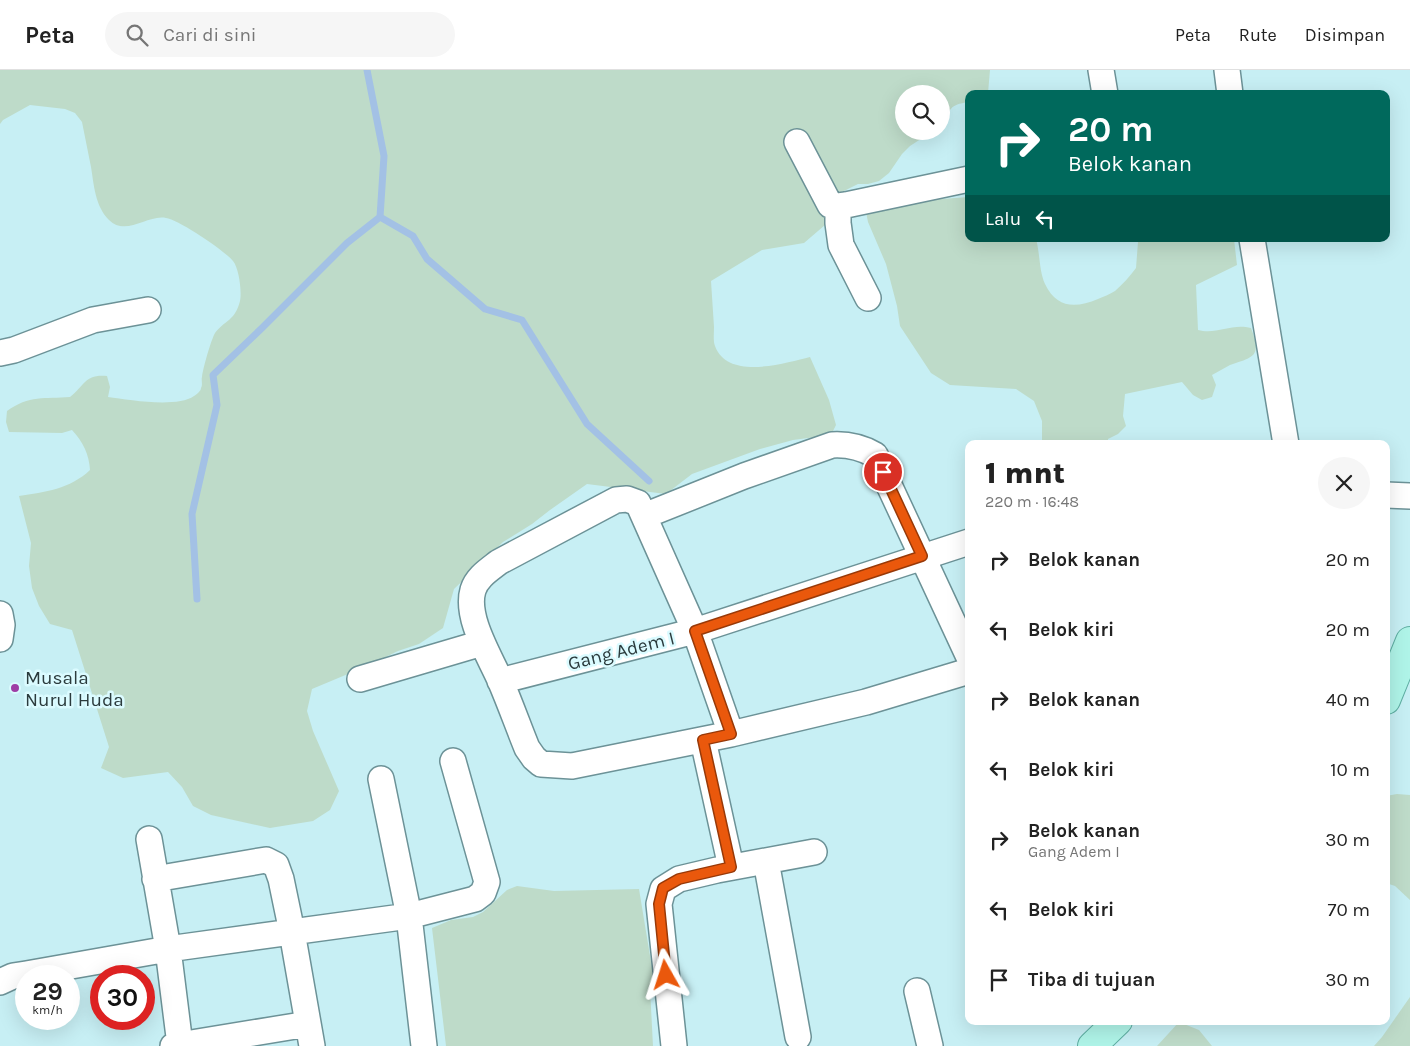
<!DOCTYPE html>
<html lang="id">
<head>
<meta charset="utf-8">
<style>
	:root { --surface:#fff; --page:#f6f6f6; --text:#222; --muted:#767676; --line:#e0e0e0 }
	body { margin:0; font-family:Karla,sans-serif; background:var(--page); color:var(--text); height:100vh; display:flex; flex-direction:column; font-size:19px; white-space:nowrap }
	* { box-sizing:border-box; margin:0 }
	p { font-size:16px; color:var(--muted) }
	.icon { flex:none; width:28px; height:28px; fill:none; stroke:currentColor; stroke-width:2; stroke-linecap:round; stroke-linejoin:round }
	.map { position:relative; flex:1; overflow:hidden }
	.drawer { position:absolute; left:965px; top:370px; width:425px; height:585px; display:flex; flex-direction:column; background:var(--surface); border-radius:10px; box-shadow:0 5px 20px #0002 }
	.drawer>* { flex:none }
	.hud { position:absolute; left:965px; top:20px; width:425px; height:152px; border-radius:10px; box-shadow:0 5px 20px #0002; background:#00695c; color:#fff; overflow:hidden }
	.tools { position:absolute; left:895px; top:15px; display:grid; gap:10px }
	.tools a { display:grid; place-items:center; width:55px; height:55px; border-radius:50%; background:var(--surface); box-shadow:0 5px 20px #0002; font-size:25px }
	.speed { position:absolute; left:15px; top:895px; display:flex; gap:10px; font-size:25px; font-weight:700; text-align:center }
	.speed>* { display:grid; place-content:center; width:65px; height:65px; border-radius:50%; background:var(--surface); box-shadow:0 5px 20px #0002; line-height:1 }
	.speed small { font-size:12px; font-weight:400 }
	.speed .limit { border:8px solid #d22; background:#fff; color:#111 }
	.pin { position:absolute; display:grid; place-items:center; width:42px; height:42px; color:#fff; margin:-21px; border:2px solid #fff; border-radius:50%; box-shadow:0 1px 5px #0007 }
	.me { position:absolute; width:55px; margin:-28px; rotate:354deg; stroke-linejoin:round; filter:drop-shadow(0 0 4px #0008) }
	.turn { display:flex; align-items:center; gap:18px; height:105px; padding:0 20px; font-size:22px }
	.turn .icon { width:65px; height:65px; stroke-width:2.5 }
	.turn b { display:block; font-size:35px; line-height:42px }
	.then { display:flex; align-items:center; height:48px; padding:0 20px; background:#0003; gap:10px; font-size:19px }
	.round { display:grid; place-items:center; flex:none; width:52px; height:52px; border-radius:26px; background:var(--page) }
	.headline { display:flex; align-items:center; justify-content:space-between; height:85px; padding:0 20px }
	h1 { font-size:30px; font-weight:800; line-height:38px }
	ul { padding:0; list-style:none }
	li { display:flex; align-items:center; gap:15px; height:70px; padding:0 20px }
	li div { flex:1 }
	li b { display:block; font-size:19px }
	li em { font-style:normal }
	header { display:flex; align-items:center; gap:30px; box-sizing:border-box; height:70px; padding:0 25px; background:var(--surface); border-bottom:1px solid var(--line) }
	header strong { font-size:24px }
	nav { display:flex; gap:28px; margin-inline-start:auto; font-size:18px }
	.search { width:350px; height:45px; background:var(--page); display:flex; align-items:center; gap:12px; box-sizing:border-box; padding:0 18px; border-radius:28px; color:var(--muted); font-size:19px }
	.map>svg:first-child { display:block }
	.green { fill:#bedbc9 }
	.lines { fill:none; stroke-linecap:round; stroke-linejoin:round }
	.stream { stroke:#a3c1e5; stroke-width:7 }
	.minor-casing { stroke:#6c9297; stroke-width:28 }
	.major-casing { stroke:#5eaea2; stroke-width:30 }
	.minor { stroke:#fff; stroke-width:25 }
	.major { stroke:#aff4e8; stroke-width:28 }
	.route-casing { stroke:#983908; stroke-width:12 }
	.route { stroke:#ea580c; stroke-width:9 }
	.poi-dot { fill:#9e3da5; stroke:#dbfbff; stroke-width:2 }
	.labels { text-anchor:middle; stroke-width:5; stroke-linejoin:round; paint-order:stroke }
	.street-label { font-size:19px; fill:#2b3b3d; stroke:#dbfbff }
	.poi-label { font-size:19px; fill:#2b3b3d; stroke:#dbfbff; text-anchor:start }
</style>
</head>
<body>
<header>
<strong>Peta</strong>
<div class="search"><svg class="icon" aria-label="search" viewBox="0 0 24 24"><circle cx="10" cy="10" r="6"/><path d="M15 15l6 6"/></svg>Cari di sini</div>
<nav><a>Peta</a><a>Rute</a><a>Disimpan</a></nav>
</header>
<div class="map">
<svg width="1410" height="976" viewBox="0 0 1410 976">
	<rect width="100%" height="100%" fill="#c7eff4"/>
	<path class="green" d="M 0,0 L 990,0 L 988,23 L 969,24 L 969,32 C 948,35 952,39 941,54 L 941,24 L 904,24 L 904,61 L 933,61 L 910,76 L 902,84 L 889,103 L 879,111 L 868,114 L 858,114 L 838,124 L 831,134 L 825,155 L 804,173 L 762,180 L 711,211 C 712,226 713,242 714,257 C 714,263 713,271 715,276 C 728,311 785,293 810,287 L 829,330 L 836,355 L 831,365 L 793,370 L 760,379 L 692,404 L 666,424 L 587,414 L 550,440 L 532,454 L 503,472 L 454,519 L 443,558 L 419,574 L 398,581 L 367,596 L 312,619 L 307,641 L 313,661 L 339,721 L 330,740 L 313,751 L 270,758 L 211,745 L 193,736 L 182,717 L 168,702 L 123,708 L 101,698 L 109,677 L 72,560 L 50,554 L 39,536 L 32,518 L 29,496 L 31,473 L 19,426 C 45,422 70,419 90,400 C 89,384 83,372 72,360 L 62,363 L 9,362 L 6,352 L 7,341 C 29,325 45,329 70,327 C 85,315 85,304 107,306 L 110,317 L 108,327 C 129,330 177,338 194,326 C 196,325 201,321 201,318 C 203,315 201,310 202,307 C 203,298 211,270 215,263 C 225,250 235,251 240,231 C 242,222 239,198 233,191 C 224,180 179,150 166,148 C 148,144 126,167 109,150 C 95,136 94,115 91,97 C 88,82 85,67 82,52 L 75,43 L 65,39 L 30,35 L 3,50 L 0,54 Z
		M 969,127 L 969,169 L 1036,169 C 1040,183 1039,201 1045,214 C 1057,239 1076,238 1098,229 C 1103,227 1110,224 1115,221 C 1123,214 1130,206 1136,198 L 1138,172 L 1136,169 L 1234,169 L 1237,195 L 1196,215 L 1198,260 C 1217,265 1231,253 1251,258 C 1262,287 1254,287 1230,295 C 1224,298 1218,302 1212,305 L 1216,315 L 1212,327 L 1202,330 L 1193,325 L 1182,312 L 1125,324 L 1123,346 L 1126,356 L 1118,364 L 1108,369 L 1108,374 L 1042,374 L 1042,351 L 1034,331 L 1016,319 L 950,315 L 931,303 L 900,256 L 897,236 L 886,194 L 868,152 L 866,142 L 928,128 L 941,129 Z
		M 1397,724 L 1410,725 L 1410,830 L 1395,816 L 1386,813 L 1386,726 Z
		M 517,816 L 554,821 L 639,819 L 653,904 L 650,918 L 653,976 L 446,976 L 432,858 L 451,850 L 473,847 L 483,842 L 507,820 Z
		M 1410,927 L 1410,976 L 1374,976 L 1382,967 Z
		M 1179,952 L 1199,960 L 1212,976 L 1157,976 Z"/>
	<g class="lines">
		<path class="stream" d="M 380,147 L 413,166 L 427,189 L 485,239 L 522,250 L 587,354 L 649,411
			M 197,529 L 192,444 L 217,335 L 213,305 L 262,258 L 347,173 L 380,147 L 384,86 L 367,0"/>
		<defs>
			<path id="minor" d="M 1101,0 L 1105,24
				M 1227,0 L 1230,24
				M 797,72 L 830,135 L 838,136 L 846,135 L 969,109
				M 838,136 L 838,153 L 841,175 L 868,228
				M 1252,169 L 1286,374
				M 0,283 L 14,280 L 93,250 L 148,240
				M 1386,425 L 1410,426
				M 644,446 L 744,406 L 832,375 C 848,374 861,377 875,385 L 969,587
				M 0,544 L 2,555 L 0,569
				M 360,609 L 482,573
				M 500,611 L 695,561 L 969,472
				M 731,664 L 695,561 L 638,433 L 627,429 L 616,430 L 499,492 C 489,500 477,507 473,520 C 465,547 489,585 500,610 C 510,633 518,656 527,678 L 534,688 L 541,694 L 572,696 L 731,664 L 866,632 L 969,601
				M 703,670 L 731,797
				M 381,709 L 409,846 L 424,976
				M 149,769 L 168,879 L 180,975
				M 766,791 L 798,967
				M 155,809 L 266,790 L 276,795 L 281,809 L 292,862 L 312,976
				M 0,912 L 13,906 L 26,904 L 168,879 L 409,846 L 475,829 L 483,823 L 487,812 L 453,691
				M 917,921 L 930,976
				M 173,976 L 308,954
				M 674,976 L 659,834 L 663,819 L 679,809 L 717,800 L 814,782"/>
			<path id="major" d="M 1386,630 L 1410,571
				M 1092,976 L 1118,951"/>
		</defs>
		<use href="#minor" class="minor-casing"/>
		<use href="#major" class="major-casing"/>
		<use href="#minor" class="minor"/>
		<use href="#major" class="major"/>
	</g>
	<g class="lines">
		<defs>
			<path id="route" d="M 666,905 L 659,834 L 663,818 L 679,809 L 731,797 L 703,670 L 731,664 L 695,561 L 922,486 L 883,402"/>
		</defs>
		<use href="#route" class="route-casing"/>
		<use href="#route" class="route"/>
	</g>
	<circle class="poi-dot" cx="15" cy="618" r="5"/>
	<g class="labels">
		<g class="street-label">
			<text transform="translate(621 580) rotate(-14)" y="7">Gang Adem I</text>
		</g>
		<g class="poi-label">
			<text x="25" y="614">Musala<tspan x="25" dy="22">Nurul Huda</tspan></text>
		</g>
	</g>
</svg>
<div class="tools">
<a><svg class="icon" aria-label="search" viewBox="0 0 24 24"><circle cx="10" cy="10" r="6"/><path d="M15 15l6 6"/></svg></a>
</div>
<div class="speed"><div>29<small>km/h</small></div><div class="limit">30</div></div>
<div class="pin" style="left:883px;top:402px;background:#d93025"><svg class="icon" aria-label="arrive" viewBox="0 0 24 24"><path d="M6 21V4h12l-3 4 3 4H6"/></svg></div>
<svg class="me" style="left:666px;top:905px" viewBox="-20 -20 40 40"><path d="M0-17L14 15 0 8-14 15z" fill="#ea580c" stroke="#fff" stroke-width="4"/></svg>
<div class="hud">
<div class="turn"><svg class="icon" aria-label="right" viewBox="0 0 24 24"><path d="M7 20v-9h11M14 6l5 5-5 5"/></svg><div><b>20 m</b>Belok kanan</div></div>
<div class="then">Lalu<svg class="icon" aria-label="left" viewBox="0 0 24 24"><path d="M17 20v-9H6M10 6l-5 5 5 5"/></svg></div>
</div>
<section class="drawer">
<div class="headline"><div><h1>1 mnt</h1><p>220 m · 16:48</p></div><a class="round"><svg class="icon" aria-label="close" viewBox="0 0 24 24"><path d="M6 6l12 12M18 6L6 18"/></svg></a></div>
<ul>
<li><svg class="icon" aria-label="right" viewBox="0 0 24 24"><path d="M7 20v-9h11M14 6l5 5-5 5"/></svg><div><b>Belok kanan</b></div><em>20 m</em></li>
<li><svg class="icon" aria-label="left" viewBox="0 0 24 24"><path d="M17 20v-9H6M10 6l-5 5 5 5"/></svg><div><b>Belok kiri</b></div><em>20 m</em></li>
<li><svg class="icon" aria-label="right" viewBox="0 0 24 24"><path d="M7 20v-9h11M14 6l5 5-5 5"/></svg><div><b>Belok kanan</b></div><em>40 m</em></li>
<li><svg class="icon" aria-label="left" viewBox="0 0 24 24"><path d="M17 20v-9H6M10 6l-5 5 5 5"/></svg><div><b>Belok kiri</b></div><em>10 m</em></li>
<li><svg class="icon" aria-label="right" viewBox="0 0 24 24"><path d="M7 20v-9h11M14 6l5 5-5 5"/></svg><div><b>Belok kanan</b><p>Gang Adem I</p></div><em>30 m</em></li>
<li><svg class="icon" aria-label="left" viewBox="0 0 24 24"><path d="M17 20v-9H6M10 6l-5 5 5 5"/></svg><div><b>Belok kiri</b></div><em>70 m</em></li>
<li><svg class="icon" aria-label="arrive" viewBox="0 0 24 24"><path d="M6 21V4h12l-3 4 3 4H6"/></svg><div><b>Tiba di tujuan</b></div><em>30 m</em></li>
</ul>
</section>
</div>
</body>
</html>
